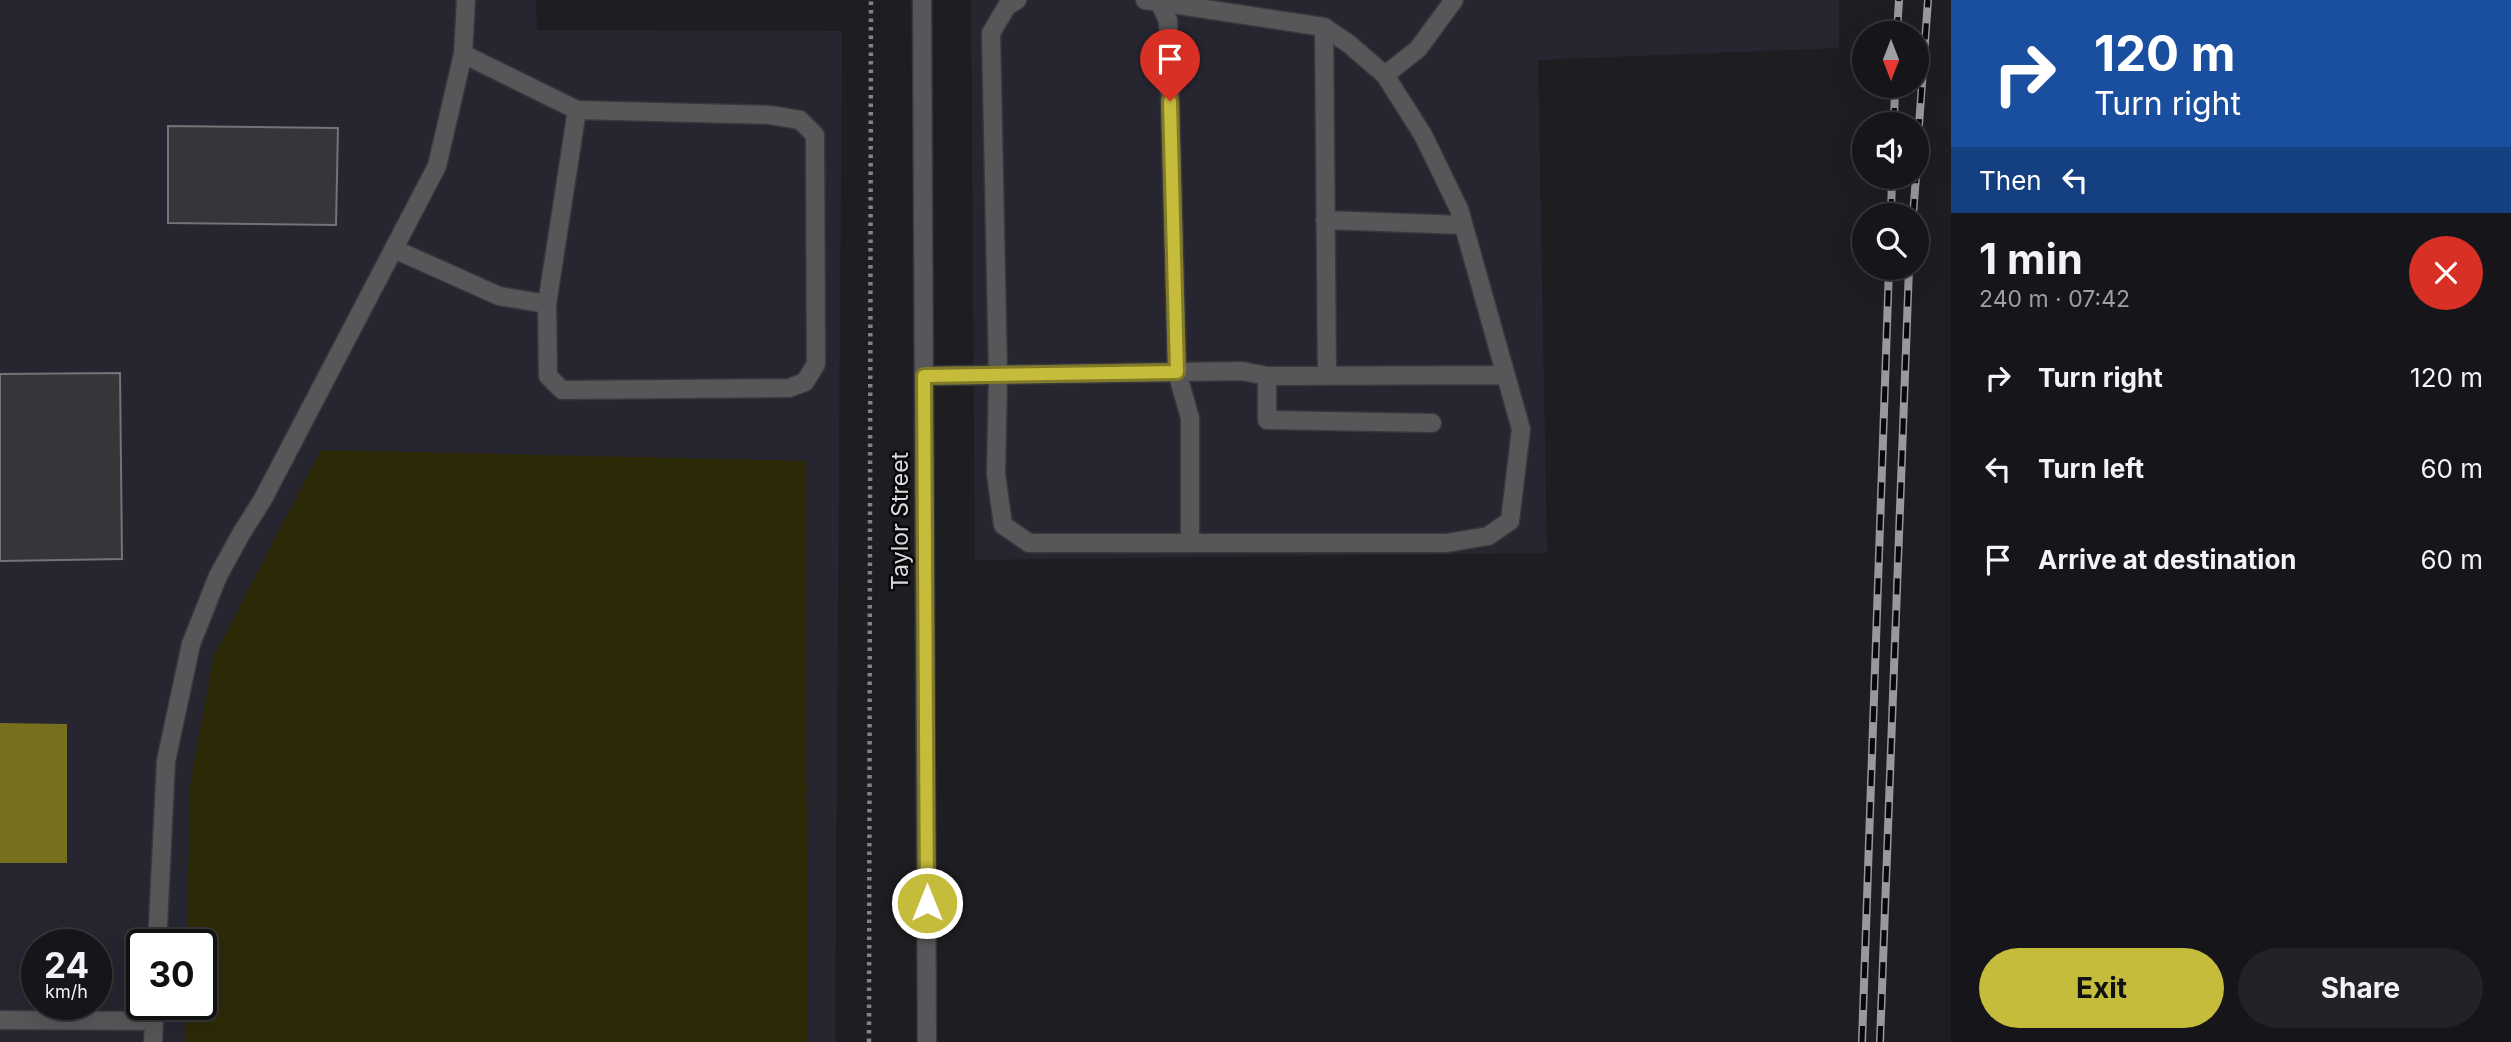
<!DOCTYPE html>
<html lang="en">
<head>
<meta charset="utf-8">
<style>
	:root { --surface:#16161a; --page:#232327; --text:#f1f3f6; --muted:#9e9fa2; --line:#353539; --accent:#c6bc3c }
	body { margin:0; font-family:Inter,sans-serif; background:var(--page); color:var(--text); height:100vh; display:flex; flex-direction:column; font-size:26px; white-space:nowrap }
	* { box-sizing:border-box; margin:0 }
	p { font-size:23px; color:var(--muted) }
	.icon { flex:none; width:38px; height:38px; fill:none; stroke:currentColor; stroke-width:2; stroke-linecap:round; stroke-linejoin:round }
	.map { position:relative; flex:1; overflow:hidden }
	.side { display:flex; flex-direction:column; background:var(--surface); width:560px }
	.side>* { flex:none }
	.hud { background:#1a4fa0; color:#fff; overflow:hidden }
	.needle { width:46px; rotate:180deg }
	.fabs { position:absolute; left:1852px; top:21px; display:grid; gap:14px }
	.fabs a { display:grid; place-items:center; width:77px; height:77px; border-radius:50%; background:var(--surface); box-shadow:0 7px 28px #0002,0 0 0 2px var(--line); font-size:35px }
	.speed { position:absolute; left:21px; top:929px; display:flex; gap:14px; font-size:35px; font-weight:700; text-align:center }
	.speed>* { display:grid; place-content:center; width:91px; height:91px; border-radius:50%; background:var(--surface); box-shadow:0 7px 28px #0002,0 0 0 2px var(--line); line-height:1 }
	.speed small { font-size:18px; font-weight:400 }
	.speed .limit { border:4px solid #111; border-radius:10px; background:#fff; color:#111 }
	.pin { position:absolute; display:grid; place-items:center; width:60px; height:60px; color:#fff; margin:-72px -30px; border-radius:50% 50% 50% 0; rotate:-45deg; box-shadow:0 0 7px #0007 }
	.pin .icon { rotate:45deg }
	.me { position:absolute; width:77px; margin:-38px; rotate:0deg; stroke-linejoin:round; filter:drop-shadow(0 0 5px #0008) }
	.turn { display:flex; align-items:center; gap:24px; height:147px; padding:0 28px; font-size:32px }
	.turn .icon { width:91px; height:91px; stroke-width:2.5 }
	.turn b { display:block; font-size:49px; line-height:60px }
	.then { display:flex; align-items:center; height:66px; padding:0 28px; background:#0003; gap:14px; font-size:26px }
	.round { display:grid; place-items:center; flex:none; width:74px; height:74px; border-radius:37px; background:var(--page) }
	.headline { display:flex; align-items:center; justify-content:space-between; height:119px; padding:0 28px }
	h1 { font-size:42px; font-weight:700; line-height:52px }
	.action { display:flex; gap:14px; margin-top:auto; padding:14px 28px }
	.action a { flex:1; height:80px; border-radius:42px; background:var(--accent); color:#111; font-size:28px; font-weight:700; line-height:80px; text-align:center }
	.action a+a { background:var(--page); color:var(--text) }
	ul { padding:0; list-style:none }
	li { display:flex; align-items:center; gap:21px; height:91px; padding:0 28px }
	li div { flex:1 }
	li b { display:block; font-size:26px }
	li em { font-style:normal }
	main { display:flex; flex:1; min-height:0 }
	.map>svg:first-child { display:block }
	.built { fill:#27252f; fill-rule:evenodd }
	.green { fill:#2d2a07 }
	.water { fill:#766f1d }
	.building { fill:#36363a; stroke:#747378; stroke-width:2 }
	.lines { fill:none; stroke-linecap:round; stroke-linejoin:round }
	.service-casing { stroke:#38383c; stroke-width:21 }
	.minor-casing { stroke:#38383c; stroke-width:21 }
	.path { stroke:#838387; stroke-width:4.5; stroke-dasharray:3.5 5; stroke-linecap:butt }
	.service { stroke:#575658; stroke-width:18 }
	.minor { stroke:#575658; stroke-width:18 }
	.rail-casing { stroke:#99999c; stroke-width:8 }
	.rail { stroke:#08080a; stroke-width:5; stroke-dasharray:16; stroke-linecap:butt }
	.route-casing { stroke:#817a27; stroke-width:18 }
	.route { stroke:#c6bc3c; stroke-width:12 }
	.labels { text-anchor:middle; stroke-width:5; stroke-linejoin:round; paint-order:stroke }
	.street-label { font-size:23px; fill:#dadadd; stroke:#08080a }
</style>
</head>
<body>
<main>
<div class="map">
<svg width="1951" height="1042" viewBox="0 0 1951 1042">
	<rect width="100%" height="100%" fill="#1e1e22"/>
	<path class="built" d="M 0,0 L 536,0 L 537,30 L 842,31 L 835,1042 L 0,1042 ZM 37,945 L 96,945 L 96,1004 L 37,1004 ZM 142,945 L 201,945 L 201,1004 L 142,1004 Z
		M 971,0 L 1839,0 L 1839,48 L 1538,60 L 1547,553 L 975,560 Z"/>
	<path class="green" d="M 321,450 L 806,461 L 807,1042 L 186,1042 L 186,1005 L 201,1004 L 201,945 L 187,945 L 190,787 L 214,656 Z"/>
	<path class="water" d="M 0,723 L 67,724 L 67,863 L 0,863 Z"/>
	<path class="building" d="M 168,126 L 338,128 L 336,225 L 168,223 Z
		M 120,373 L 122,559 L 0,561 L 0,374 Z"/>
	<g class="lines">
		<defs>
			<path id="service" d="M 1017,0 L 1007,6 L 991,33 L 998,375 L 996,474 L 1003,525 L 1029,543 L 1447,543 L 1488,536 L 1510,521 L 1521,429 L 1459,209 L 1423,135 L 1385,75 L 1349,44 L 1324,27 L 1159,2
				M 1145,0 L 1159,2 L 1168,20 L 1177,372 L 1190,418 L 1190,543
				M 1324,27 L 1327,376
				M 1385,75 L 1418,49 L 1454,0
				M 1325,220 L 1463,225
				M 394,249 L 499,296 L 547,304 L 548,376 L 562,390 L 789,388 L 805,382 L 816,364 L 815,135 L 800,120 L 770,115 L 577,110 L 463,54
				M 547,304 L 577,110
				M 924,376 L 1242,371 L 1267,376 L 1267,420 L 1432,423
				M 1267,376 L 1506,375
				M 157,945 L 166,761 L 191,644 L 218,576 L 241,534 L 263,499 L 437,166 L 463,54 L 466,0
				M 0,1020 L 154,1021
				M 153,1042 L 155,1004"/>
			<path id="minor" d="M 922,0 L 927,1042"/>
		</defs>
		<use href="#service" class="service-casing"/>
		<use href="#minor" class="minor-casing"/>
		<path class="path" d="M 869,1042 L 871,0"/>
		<use href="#service" class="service"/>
		<use href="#minor" class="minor"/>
		<defs>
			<path id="rail" d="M 1897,33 L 1899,0
				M 1894,124 L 1895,86
				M 1916,167 L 1928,0
				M 1891,215 L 1892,177
				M 1913,215 L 1916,177
				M 1862,1042 L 1889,268
				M 1880,1042 L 1909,268"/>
		</defs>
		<use href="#rail" class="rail-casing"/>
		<use href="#rail" class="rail"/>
	</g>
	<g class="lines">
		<defs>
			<path id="route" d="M 927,903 L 924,376 L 1177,372 L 1170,101"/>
		</defs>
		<use href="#route" class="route-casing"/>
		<use href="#route" class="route"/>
	</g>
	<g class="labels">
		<g class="street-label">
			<text transform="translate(900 521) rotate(-90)" y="8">Taylor Street</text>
		</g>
	</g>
</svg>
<div class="fabs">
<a><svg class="needle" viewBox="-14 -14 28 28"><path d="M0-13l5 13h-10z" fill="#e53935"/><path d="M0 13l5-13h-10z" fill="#9e9fa2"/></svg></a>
<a><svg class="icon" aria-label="sound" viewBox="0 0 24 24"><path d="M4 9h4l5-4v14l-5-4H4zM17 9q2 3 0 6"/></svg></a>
<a><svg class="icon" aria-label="search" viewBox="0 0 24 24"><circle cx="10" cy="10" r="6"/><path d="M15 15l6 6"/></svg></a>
</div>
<div class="speed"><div>24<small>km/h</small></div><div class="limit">30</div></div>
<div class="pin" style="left:1170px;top:101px;background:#d93025"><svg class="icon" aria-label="arrive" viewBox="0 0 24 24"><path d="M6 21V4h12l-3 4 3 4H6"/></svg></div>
<svg class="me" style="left:927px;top:903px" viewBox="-20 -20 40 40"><circle r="17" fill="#c6bc3c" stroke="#fff" stroke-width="3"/><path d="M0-11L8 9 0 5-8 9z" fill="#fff"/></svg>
</div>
<section class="side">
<div class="hud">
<div class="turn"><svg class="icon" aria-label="right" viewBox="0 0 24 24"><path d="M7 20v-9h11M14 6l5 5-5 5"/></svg><div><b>120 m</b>Turn right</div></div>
<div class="then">Then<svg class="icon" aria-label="left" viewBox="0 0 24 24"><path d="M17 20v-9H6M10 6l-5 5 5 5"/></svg></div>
</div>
<div class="headline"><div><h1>1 min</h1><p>240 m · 07:42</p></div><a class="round" style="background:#d93025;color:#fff"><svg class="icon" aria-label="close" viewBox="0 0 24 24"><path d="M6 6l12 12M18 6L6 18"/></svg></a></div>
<ul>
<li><svg class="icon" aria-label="right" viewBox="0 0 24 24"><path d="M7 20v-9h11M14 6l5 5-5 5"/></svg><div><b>Turn right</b></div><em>120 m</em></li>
<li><svg class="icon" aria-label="left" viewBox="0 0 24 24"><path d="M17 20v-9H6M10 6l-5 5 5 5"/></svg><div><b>Turn left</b></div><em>60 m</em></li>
<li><svg class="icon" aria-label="arrive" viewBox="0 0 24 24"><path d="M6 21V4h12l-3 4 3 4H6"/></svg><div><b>Arrive at destination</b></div><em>60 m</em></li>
</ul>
<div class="action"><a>Exit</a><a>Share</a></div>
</section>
</main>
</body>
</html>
